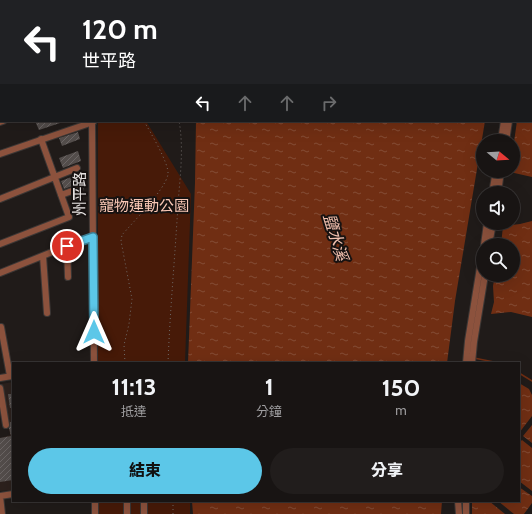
<!DOCTYPE html>
<html lang="zh-TW">
<head>
<meta charset="utf-8">
<style>
	:root { --surface:#181413; --page:#211d1c; --text:#f1f3f6; --muted:#9f9ea0; --line:#363333; --accent:#5cc7e8 }
	body { margin:0; font-family:Cabin,"Noto Sans TC",sans-serif; background:var(--page); color:var(--text); height:100vh; display:flex; flex-direction:column; font-size:15px; white-space:nowrap }
	* { box-sizing:border-box; margin:0 }
	p { font-size:13px; color:var(--muted) }
	.icon { flex:none; width:22px; height:22px; fill:none; stroke:currentColor; stroke-width:2; stroke-linecap:round; stroke-linejoin:round }
	.map { position:relative; flex:1; overflow:hidden }
	.drawer { position:absolute; left:12px; top:362px; width:508px; height:140px; display:flex; flex-direction:column; background:var(--surface); border-radius:0px; box-shadow:0 4px 16px #0002,0 0 0 1px var(--line) }
	.drawer>* { flex:none }
	.guide { position:absolute; left:0px; top:0px; width:532px; height:122px; box-shadow:0 4px 16px #0002,0 0 0 1px var(--line); background:#202124; color:#fff; overflow:hidden }
	.needle { width:26px; rotate:108deg }
	.tools { position:absolute; left:476px; top:134px; display:grid; gap:8px }
	.tools a { display:grid; place-items:center; width:44px; height:44px; border-radius:50%; background:var(--surface); box-shadow:0 4px 16px #0002,0 0 0 1px var(--line); font-size:20px }
	.pin { position:absolute; display:grid; place-items:center; width:34px; height:34px; color:#fff; margin:-17px; border:2px solid #fff; border-radius:50%; box-shadow:0 1px 4px #0007 }
	.me { position:absolute; width:44px; margin:-22px; rotate:0deg; stroke-linejoin:round; filter:drop-shadow(0 0 3px #0008) }
	.turn { display:flex; align-items:center; gap:14px; height:84px; padding:0 16px; font-size:18px }
	.turn .icon { width:52px; height:52px; stroke-width:2.5 }
	.turn b { display:block; font-size:28px; line-height:34px }
	.lanes { display:flex; align-items:center; height:38px; padding:0 16px; background:#0003; justify-content:center; gap:20px; direction:ltr }
	.lanes .off { opacity:.35 }
	.eta { display:flex; justify-content:space-evenly; align-items:center; height:68px; text-align:center }
	.eta b { font-size:24px; font-weight:800; line-height:28px }
	.action { display:flex; gap:8px; margin-top:auto; padding:8px 16px }
	.action a { flex:1; height:46px; border-radius:24px; background:var(--accent); color:#111; font-size:16px; font-weight:800; line-height:46px; text-align:center }
	.action a+a { background:var(--page); color:var(--text) }
	.map>svg:first-child { display:block }
	.built { fill:#2c211d }
	.green { fill:#471a08 }
	.water { fill:url(#water-ripples) }
	.lines { fill:none; stroke-linecap:round; stroke-linejoin:round }
	.stream { stroke:#702e13; stroke-width:1.5 }
	.building { fill:url(#building-hatch) }
	.minor-casing { stroke:#3c3735; stroke-width:8 }
	.path { stroke:#706b69; stroke-width:1; stroke-dasharray:1 3; stroke-linecap:butt }
	.minor { stroke:#8c523d; stroke-width:6 }
	.route-casing { stroke:#3c8197; stroke-width:10 }
	.route { stroke:#5cc7e8; stroke-width:7 }
	.labels { text-anchor:middle; stroke-width:4; stroke-linejoin:round; paint-order:stroke }
	.street-label { font-size:15px; fill:#e6e2e1; stroke:#171211 }
	.park-label { font-size:15px; fill:#f9c7b5; stroke:#171211 }
	.water-label { font-size:16px; font-style:italic; fill:#f3c1af; stroke:#171211 }
</style>
</head>
<body>
<div class="map">
<svg width="532" height="514" viewBox="0 0 532 514">
	<defs>
		<pattern id="water-ripples" width="26" height="14" patternUnits="userSpaceOnUse"><rect width="26" height="14" fill="#702e13"/><path d="M2 4q2-2 4 0t4 0M15 11q2-2 4 0t4 0" fill="none" stroke="#844c35"/></pattern>
		<pattern id="building-hatch" width="6" height="6" patternUnits="userSpaceOnUse"><rect width="6" height="6" fill="#534d4b"/><path d="M-1 1l2-2M0 6l6-6M5 7l2-2" fill="none" stroke="#6c6665"/></pattern>
	</defs>
	<rect width="100%" height="100%" fill="#201b19"/>
	<path class="built" d="M 13,382 L 13,490 L 0,491 L 0,438 L 10,435 L 1,384 Z"/>
	<path class="green" d="M 98,121 L 146,121 L 191,194 L 185,363 L 98,363 Z
		M 99,501 L 190,501 L 190,514 L 99,514 Z"/>
	<path class="water" d="M 171,0 L 514,0 L 171,1 Z
		M 532,28 L 532,177 L 510,172 L 513,171 L 513,149 L 517,121 L 531,121 Z
		M 196,121 L 485,121 L 455,301 L 447,363 L 188,363 L 195,183 Z
		M 532,221 L 532,317 L 511,312 L 491,314 L 494,302 L 493,286 L 495,275 L 513,275 L 513,245 L 501,245 L 503,226 L 520,224 Z
		M 519,383 L 529,389 L 532,395 L 532,416 L 519,433 Z
		M 532,425 L 532,443 L 523,436 Z
		M 522,440 L 532,448 L 532,491 L 519,481 L 519,443 Z
		M 519,487 L 532,496 L 532,503 L 524,514 L 514,514 L 498,501 L 519,501 Z
		M 192,501 L 442,501 L 441,514 L 193,514 Z
		M 472,501 L 489,501 L 505,514 L 472,514 Z"/>
	<g class="lines">
		<path class="stream" d="M 474,358 L 499,363
			M 519,373 L 532,381"/>
	</g>
	<path class="building" d="M 35,121 L 63,121 L 63,122 L 39,130 Z
		M 78,132 L 80,139 L 62,146 L 59,138 Z
		M 78,151 L 81,161 L 63,168 L 59,158 Z
		M 79,174 L 83,184 L 78,184 L 64,189 L 61,181 Z
		M 8,394 L 13,394 L 13,408 L 10,408 Z
		M 10,422 L 13,422 L 13,480 L 0,482 L 0,438 L 11,436 L 9,428 Z"/>
	<g class="lines">
		<defs>
			<path id="minor" d="M 94,0 L 94,1
				M 531,8 L 532,7
				M 531,17 L 532,16
				M 92,121 L 94,363
				M 0,122 L 3,121
				M 501,141 L 504,121
				M 506,141 L 509,121
				M 0,154 L 93,122
				M 492,193 L 496,171
				M 498,193 L 501,171
				M 61,195 L 80,188
				M 0,199 L 77,168
				M 0,244 L 69,217 L 41,139
				M 484,245 L 487,223
				M 489,245 L 493,223
				M 67,246 L 68,277
				M 43,256 L 47,313
				M 0,273 L 67,246 L 93,237
				M 1,327 L 10,376
				M 466,363 L 468,341 L 483,249
				M 472,363 L 474,342 L 485,275
				M 0,378 L 12,376
				M 0,388 L 6,425
				M 0,496 L 2,514
				M 0,496 L 13,494
				M 95,501 L 95,514
				M 458,501 L 459,514
				M 466,501 L 466,514
				M 127,514 L 127,501
				M 144,514 L 144,501"/>
		</defs>
		<use href="#minor" class="minor-casing"/>
		<path class="path" d="M 152,0 L 152,1
			M 125,363 L 124,345 L 129,324 L 132,299 L 121,241 L 122,235 C 132,223 166,189 168,174 C 169,163 150,132 144,121
			M 168,363 C 170,310 175,257 178,204 C 180,177 184,148 179,121
			M 173,501 L 173,514"/>
		<use href="#minor" class="minor"/>
	</g>
	<g class="lines">
		<defs>
			<path id="route" d="M 67,246 L 93,237 L 94,332"/>
		</defs>
		<use href="#route" class="route-casing"/>
		<use href="#route" class="route"/>
	</g>
	<g class="labels">
		<g class="street-label">
			<text transform="translate(80 194) rotate(-90)" y="5">州平路</text>
		</g>
		<g class="park-label">
			<text x="144" y="211">寵物運動公園</text>
		</g>
		<g class="water-label">
			<text transform="translate(336 237) rotate(73)" y="6">鹽水溪</text>
		</g>
	</g>
</svg>
<div class="tools">
<a><svg class="needle" viewBox="-14 -14 28 28"><path d="M0-13l5 13h-10z" fill="#e53935"/><path d="M0 13l5-13h-10z" fill="#9f9ea0"/></svg></a>
<a><svg class="icon" aria-label="sound" viewBox="0 0 24 24"><path d="M4 9h4l5-4v14l-5-4H4zM17 9q2 3 0 6"/></svg></a>
<a><svg class="icon" aria-label="search" viewBox="0 0 24 24"><circle cx="10" cy="10" r="6"/><path d="M15 15l6 6"/></svg></a>
</div>
<div class="pin" style="left:67px;top:246px;background:#d93025"><svg class="icon" aria-label="arrive" viewBox="0 0 24 24"><path d="M6 21V4h12l-3 4 3 4H6"/></svg></div>
<svg class="me" style="left:94px;top:332px" viewBox="-20 -20 40 40"><path d="M0-17L14 15 0 8-14 15z" fill="#5cc7e8" stroke="#fff" stroke-width="4"/></svg>
<div class="guide">
<div class="turn"><svg class="icon" aria-label="left" viewBox="0 0 24 24"><path d="M17 20v-9H6M10 6l-5 5 5 5"/></svg><div><b>120 m</b>世平路</div></div>
<div class="lanes"><svg class="icon" aria-label="left" viewBox="0 0 24 24"><path d="M17 20v-9H6M10 6l-5 5 5 5"/></svg><svg class="icon off" aria-label="ahead" viewBox="0 0 24 24"><path d="M12 20V5M6 11l6-6 6 6"/></svg><svg class="icon off" aria-label="ahead" viewBox="0 0 24 24"><path d="M12 20V5M6 11l6-6 6 6"/></svg><svg class="icon off" aria-label="right" viewBox="0 0 24 24"><path d="M7 20v-9h11M14 6l5 5-5 5"/></svg></div>
</div>
<section class="drawer">
<div class="eta">
<div><b>11:13</b><p>抵達</p></div>
<div><b>1</b><p>分鐘</p></div>
<div><b>150</b><p>m</p></div>
</div>
<div class="action"><a>結束</a><a>分享</a></div>
</section>
</div>
</body>
</html>
